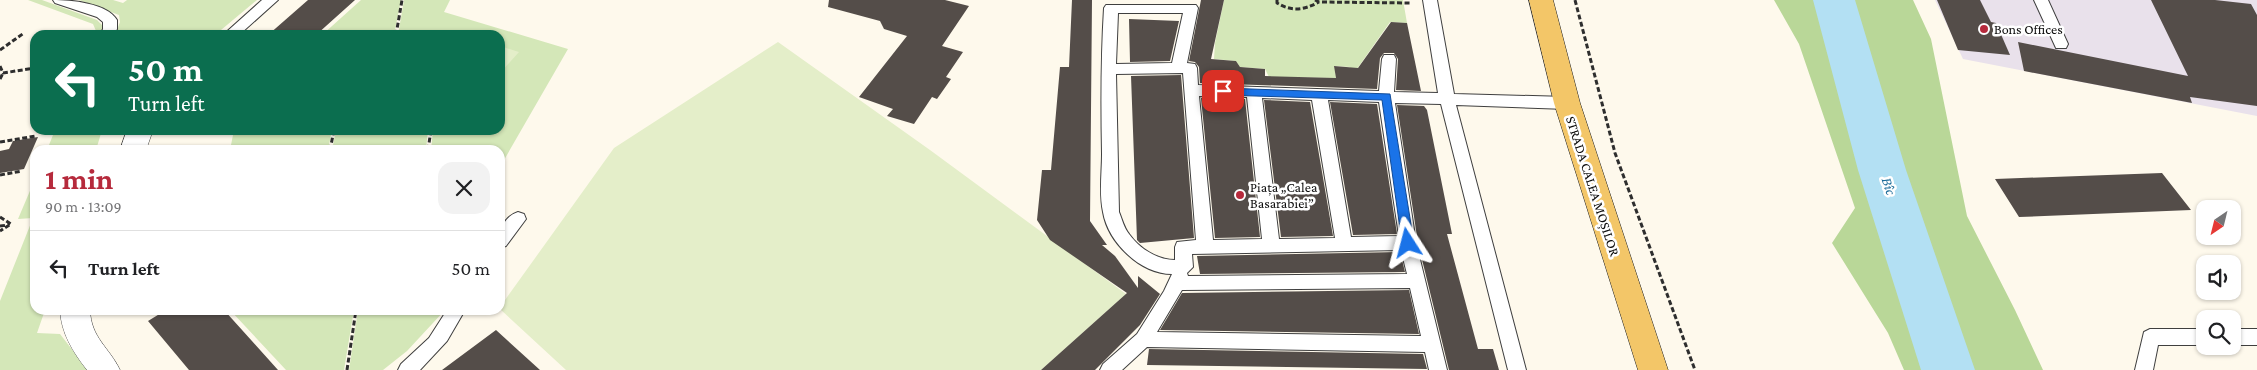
<!DOCTYPE html>
<html lang="en">
<head>
<meta charset="utf-8">
<style>
	:root { --surface:#fff; --page:#f2f2f2; --text:#202124; --muted:#757577; --line:#e0e0e0; --accent:#b62a3c }
	body { margin:0; font-family:"Crimson Pro",serif; background:var(--page); color:var(--text); height:100vh; display:flex; flex-direction:column; font-size:19px; white-space:nowrap }
	* { box-sizing:border-box; margin:0 }
	p { font-size:16px; color:var(--muted) }
	.icon { flex:none; width:28px; height:28px; fill:none; stroke:currentColor; stroke-width:2; stroke-linecap:round; stroke-linejoin:round }
	.map { position:relative; flex:1; overflow:hidden }
	.sheet { position:absolute; left:30px; top:145px; width:475px; height:170px; display:flex; flex-direction:column; background:var(--surface); border-radius:15px; box-shadow:0 1px 4px #0004 }
	.sheet>* { flex:none }
	.guide { position:absolute; left:30px; top:30px; width:475px; height:105px; border-radius:15px; box-shadow:0 1px 4px #0004; background:#0b6e4f; color:#fff; overflow:hidden }
	.needle { width:32px; rotate:215deg }
	.tools { position:absolute; left:2196px; top:200px; display:grid; gap:10px }
	.tools a { display:grid; place-items:center; width:45px; height:45px; border-radius:10px; background:var(--surface); box-shadow:0 1px 4px #0004; font-size:25px }
	.pin { position:absolute; display:grid; place-items:center; width:42px; height:42px; color:#fff; margin:-21px; border-radius:10px; box-shadow:0 2px 8px #0006 }
	.me { position:absolute; width:55px; margin:-28px; rotate:351deg; stroke-linejoin:round; filter:drop-shadow(0 0 4px #0008) }
	.turn { display:flex; align-items:center; gap:18px; height:105px; padding:0 15px; font-size:22px }
	.turn .icon { width:65px; height:65px; stroke-width:2.5 }
	.turn b { display:block; font-size:35px; line-height:42px }
	.round { display:grid; place-items:center; flex:none; width:52px; height:52px; border-radius:15px; background:var(--page) }
	.head { display:flex; align-items:center; justify-content:space-between; height:85px; padding:0 15px }
	h1 { font-size:30px; font-weight:700; line-height:38px; color:var(--accent) }
	ul { padding:0; list-style:none }
	li { display:flex; align-items:center; gap:15px; height:75px; padding:0 15px; border-top:1px solid var(--line) }
	li div { flex:1 }
	li b { display:block; font-size:19px }
	li em { font-style:normal }
	.map>svg:first-child { display:block }
	.industrial { fill:#e9e1eb }
	.green { fill:#d4e7b8 }
	.forest { fill:#b9d798 }
	.pitch { fill:#e4eec9 }
	.lines { fill:none; stroke-linecap:round; stroke-linejoin:round }
	.river { fill:#b3e0f3; fill-rule:evenodd }
	.building { fill:#544d49 }
	.lane-casing { stroke:#3f3f3f; stroke-width:2 }
	.street-casing { stroke:#3f3f3f; stroke-width:1 }
	.primary-casing { stroke:#1d1d1d; stroke-width:1 }
	.path { stroke:#2e2e2e; stroke-width:3; stroke-dasharray:5 2.5; stroke-linecap:butt }
	.lane { fill:#fff; fill-rule:evenodd }
	.street { fill:#fff; fill-rule:evenodd }
	.primary { fill:#f3c668; fill-rule:evenodd }
	.route { fill:#1a73e8; stroke:#114b97 }
	.poi-dot { fill:#b62a3c; stroke:#fff; stroke-width:2 }
	.labels { text-anchor:middle; stroke-width:5; stroke-linejoin:round; paint-order:stroke }
	.poi-label { font-size:14px; fill:#0c0c0c; stroke:#fff; text-anchor:start }
	.street-label { font-size:14px; fill:#0c0c0c; stroke:#fff }
	.water-label { font-size:15px; font-style:italic; fill:#1b6b98; stroke:#fff }
</style>
</head>
<body>
<div class="map">
<svg width="2257" height="370" viewBox="0 0 2257 370">
	<rect width="100%" height="100%" fill="#fef9ec"/>
	<path class="industrial" d="M 1935,0 L 2257,0 L 2257,116 L 1963,59 Z"/>
	<path class="green" d="M 28,0 L 42,0 L 97,20 L 103,26 L 102,35 L 95,35 L 96,31 L 93,24 Z
		M 79,0 L 113,0 L 123,3 L 127,0 L 257,0 L 215,35 L 115,35 L 120,22 L 119,15 Z
		M 361,0 L 401,0 L 394,35 L 322,35 Z
		M 404,0 L 450,0 L 444,12 L 568,49 L 500,167 L 500,150 L 431,150 L 433,130 L 500,130 L 500,35 L 398,35 Z
		M 1224,0 L 1403,0 L 1407,23 L 1390,22 L 1352,76 L 1350,67 L 1335,66 L 1336,78 L 1269,77 L 1265,69 L 1240,67 L 1236,61 L 1214,59 L 1215,43 Z
		M 55,130 L 102,130 L 96,150 L 47,150 Z
		M 234,130 L 332,130 L 328,150 L 230,150 Z
		M 336,130 L 428,130 L 426,150 L 332,150 Z
		M 35,179 L 35,310 L 45,310 L 37,333 L 60,334 L 88,370 L 0,370 L 0,301 L 33,218 L 18,219 Z
		M 230,310 L 354,310 L 344,370 L 286,370 Z
		M 358,310 L 445,310 L 407,351 L 383,370 L 349,370 Z"/>
	<path class="forest" d="M 1774,0 L 1913,0 L 1931,39 L 1967,216 L 2015,310 L 2043,370 L 1904,370 L 1888,333 L 1832,243 L 1855,208 L 1799,44 Z"/>
	<path class="pitch" d="M 778,42 L 930,150 L 1126,294 L 1041,370 L 566,370 L 500,309 L 500,307 L 614,148 Z
		M 500,46 L 519,52 L 500,73 Z"/>
	<g class="lines">
		<path class="river" d="M 1813,0 L 1855,0 L 1906,170 L 1975,370 L 1921,370 L 1858,170 Z"/>
	</g>
	<path class="building" d="M 308,0 L 355,0 L 316,35 L 268,35 Z
		M 829,0 L 945,0 L 969,6 L 942,46 L 963,52 L 946,77 L 951,79 L 937,99 L 932,97 L 914,124 L 887,116 L 893,109 L 859,97 L 907,36 L 884,29 L 880,21 L 828,7 Z
		M 1072,0 L 1092,0 L 1090,221 L 1107,245 L 1102,245 L 1115,256 L 1138,288 L 1138,276 L 1160,294 L 1140,325 L 1095,370 L 1041,370 L 1127,293 L 1050,240 L 1037,220 L 1042,170 L 1051,170 L 1060,67 L 1069,67 Z
		M 1201,0 L 1224,0 L 1211,59 L 1236,61 L 1240,67 L 1265,69 L 1265,76 L 1336,78 L 1334,66 L 1358,68 L 1391,22 L 1407,23 L 1421,91 L 1396,90 L 1398,59 L 1394,53 L 1384,53 L 1380,58 L 1377,89 L 1200,83 L 1199,67 L 1195,62 L 1189,61 Z
		M 1937,0 L 1980,0 L 1991,22 L 1996,23 L 2010,55 L 1958,50 Z
		M 2151,0 L 2215,0 L 2251,4 L 2257,15 L 2257,106 L 2190,97 L 2192,103 L 2024,71 L 2018,42 L 2188,76 Z
		M 1129,19 L 1179,21 L 1170,61 L 1130,62 Z
		M 1181,75 L 1194,238 L 1140,243 L 1137,240 L 1131,76 Z
		M 1201,98 L 1245,99 L 1260,237 L 1215,238 Z
		M 1264,100 L 1310,102 L 1333,236 L 1281,237 Z
		M 1330,102 L 1377,104 L 1397,234 L 1353,235 Z
		M 1397,105 L 1424,106 L 1427,110 L 1452,234 L 1447,234 L 1478,349 L 1493,349 L 1499,370 L 1449,370 L 1418,243 Z
		M 38,137 L 24,169 L 0,173 L 0,151 L 9,149 L 13,141 Z
		M 2162,173 L 2191,210 L 2019,217 L 1995,179 Z
		M 1400,252 L 1405,272 L 1200,274 L 1197,256 Z
		M 1409,290 L 1419,334 L 1160,330 L 1182,293 Z
		M 166,310 L 224,310 L 278,370 L 189,370 L 148,321 Z
		M 496,330 L 540,370 L 442,370 Z
		M 1149,349 L 1423,354 L 1427,369 L 1147,365 Z"/>
	<g class="lines">
		<defs>
			<path id="lane" d="M 53,0 C 71,0 107,3 117,20 L 117,29 L 114,35 L 100,35 L 103,29 L 103,22 L 97,17 L 55,3 Z
				M 262,0 L 278,0 L 239,35 L 223,35 Z
				M 1423,0 L 1437,0 L 1454,94 L 1567,97 L 1572,99 L 1575,103 L 1572,107 L 1567,109 L 1456,105 L 1526,370 L 1508,370 L 1441,104 L 1395,103 L 1416,243 L 1447,370 L 1429,370 L 1425,352 L 1147,347 L 1122,370 L 1100,370 L 1103,364 L 1137,334 L 1164,291 L 1172,274 C 1140,274 1108,242 1103,212 C 1099,194 1102,172 1102,154 C 1101,105 1101,57 1104,8 L 1106,5 L 1196,5 L 1198,8 L 1187,63 L 1195,64 L 1197,68 L 1198,85 L 1379,91 L 1382,59 L 1384,55 L 1394,55 L 1396,59 L 1394,92 L 1438,93 ZM 1118,13 L 1183,13 L 1172,63 L 1116,64 ZM 1183,73 L 1196,240 L 1177,242 L 1175,247 L 1175,260 C 1157,260 1139,248 1129,234 C 1124,228 1122,219 1119,212 L 1116,74 ZM 1199,96 L 1247,97 L 1262,239 L 1213,240 ZM 1262,98 L 1312,100 L 1335,238 L 1279,239 ZM 1328,100 L 1379,102 L 1399,236 L 1351,237 ZM 1401,250 L 1407,274 L 1188,276 L 1187,273 L 1193,267 L 1192,254 ZM 1410,288 L 1421,336 L 1157,332 L 1182,290 Z
				M 2034,0 L 2048,0 L 2068,44 L 2066,48 L 2056,48 Z
				M 518,212 L 524,214 L 526,219 L 506,246 L 500,248 C 500,232 501,218 518,212 Z
				M 447,310 L 465,310 L 447,341 L 420,370 L 398,370 L 401,364 L 429,338 Z
				M 2150,329 L 2205,329 L 2205,345 L 2158,345 L 2153,370 L 2135,370 L 2144,332 Z
				M 2232,329 L 2257,329 L 2257,345 L 2232,345 Z"/>
			<path id="street" d="M 127,130 L 153,130 L 146,150 L 120,150 Z
				M 60,310 L 90,310 C 91,338 109,347 120,370 L 87,370 C 73,352 61,333 60,310 Z"/>
			<path id="primary" d="M 1529,0 L 1553,0 L 1580,103 L 1668,370 L 1638,370 L 1554,103 Z"/>
		</defs>
		<use href="#lane" class="lane-casing"/>
		<use href="#street" class="street-casing"/>
		<use href="#primary" class="primary-casing"/>
		<path class="path" d="M 1277,0 L 1277,3 C 1292,12 1304,10 1319,2
			M 1315,0 L 1319,2 L 1410,3
			M 1575,0 L 1615,153 L 1695,370
			M 396,35 L 402,0
			M 0,50 L 24,33
			M 0,66 L 3,73 L 35,68
			M 0,79 L 3,73
			M 0,142 L 36,136
			M 330,150 L 334,130
			M 428,150 L 431,130
			M 0,175 L 22,171
			M 0,217 L 11,224 L 0,231
			M 0,226 L 8,225
			M 347,370 L 356,310"/>
		<use href="#lane" class="lane"/>
		<use href="#street" class="street"/>
		<use href="#primary" class="primary"/>
	</g>
	<path class="route" d="M 1223,88 L 1390,94 L 1414,243 L 1412,246 L 1404,246 L 1402,243 L 1382,100 L 1223,95 L 1217,91 Z"/>
	<g class="poi-dot">
		<circle cx="1984" cy="29" r="5"/>
		<circle cx="1240" cy="195" r="5"/>
	</g>
	<g class="labels">
		<g class="poi-label">
			<text x="1994" y="34">Bons Offices</text>
			<text x="1250" y="192">Piața „Calea<tspan x="1250" dy="16">Basarabiei”</tspan></text>
		</g>
		<g class="street-label">
			<text transform="translate(1593 186) rotate(72)" y="5">STRADA CALEA MOȘILOR</text>
		</g>
		<g class="water-label">
			<text transform="translate(1889 186) rotate(72)" y="5">Bîc</text>
		</g>
	</g>
</svg>
<div class="tools">
<a><svg class="needle" viewBox="-14 -14 28 28"><path d="M0-13l5 13h-10z" fill="#e53935"/><path d="M0 13l5-13h-10z" fill="#757577"/></svg></a>
<a><svg class="icon" aria-label="sound" viewBox="0 0 24 24"><path d="M4 9h4l5-4v14l-5-4H4zM17 9q2 3 0 6"/></svg></a>
<a><svg class="icon" aria-label="search" viewBox="0 0 24 24"><circle cx="10" cy="10" r="6"/><path d="M15 15l6 6"/></svg></a>
</div>
<div class="pin" style="left:1223px;top:91px;background:#d93025"><svg class="icon" aria-label="arrive" viewBox="0 0 24 24"><path d="M6 21V4h12l-3 4 3 4H6"/></svg></div>
<svg class="me" style="left:1408px;top:243px" viewBox="-20 -20 40 40"><path d="M0-17L14 15 0 8-14 15z" fill="#1a73e8" stroke="#fff" stroke-width="4"/></svg>
<div class="guide">
<div class="turn"><svg class="icon" aria-label="left" viewBox="0 0 24 24"><path d="M17 20v-9H6M10 6l-5 5 5 5"/></svg><div><b>50 m</b>Turn left</div></div>
</div>
<section class="sheet">
<div class="head"><div><h1>1 min</h1><p>90 m · 13:09</p></div><a class="round"><svg class="icon" aria-label="close" viewBox="0 0 24 24"><path d="M6 6l12 12M18 6L6 18"/></svg></a></div>
<ul>
<li><svg class="icon" aria-label="left" viewBox="0 0 24 24"><path d="M17 20v-9H6M10 6l-5 5 5 5"/></svg><div><b>Turn left</b></div><em>50 m</em></li>
</ul>
</section>
</div>
</body>
</html>
